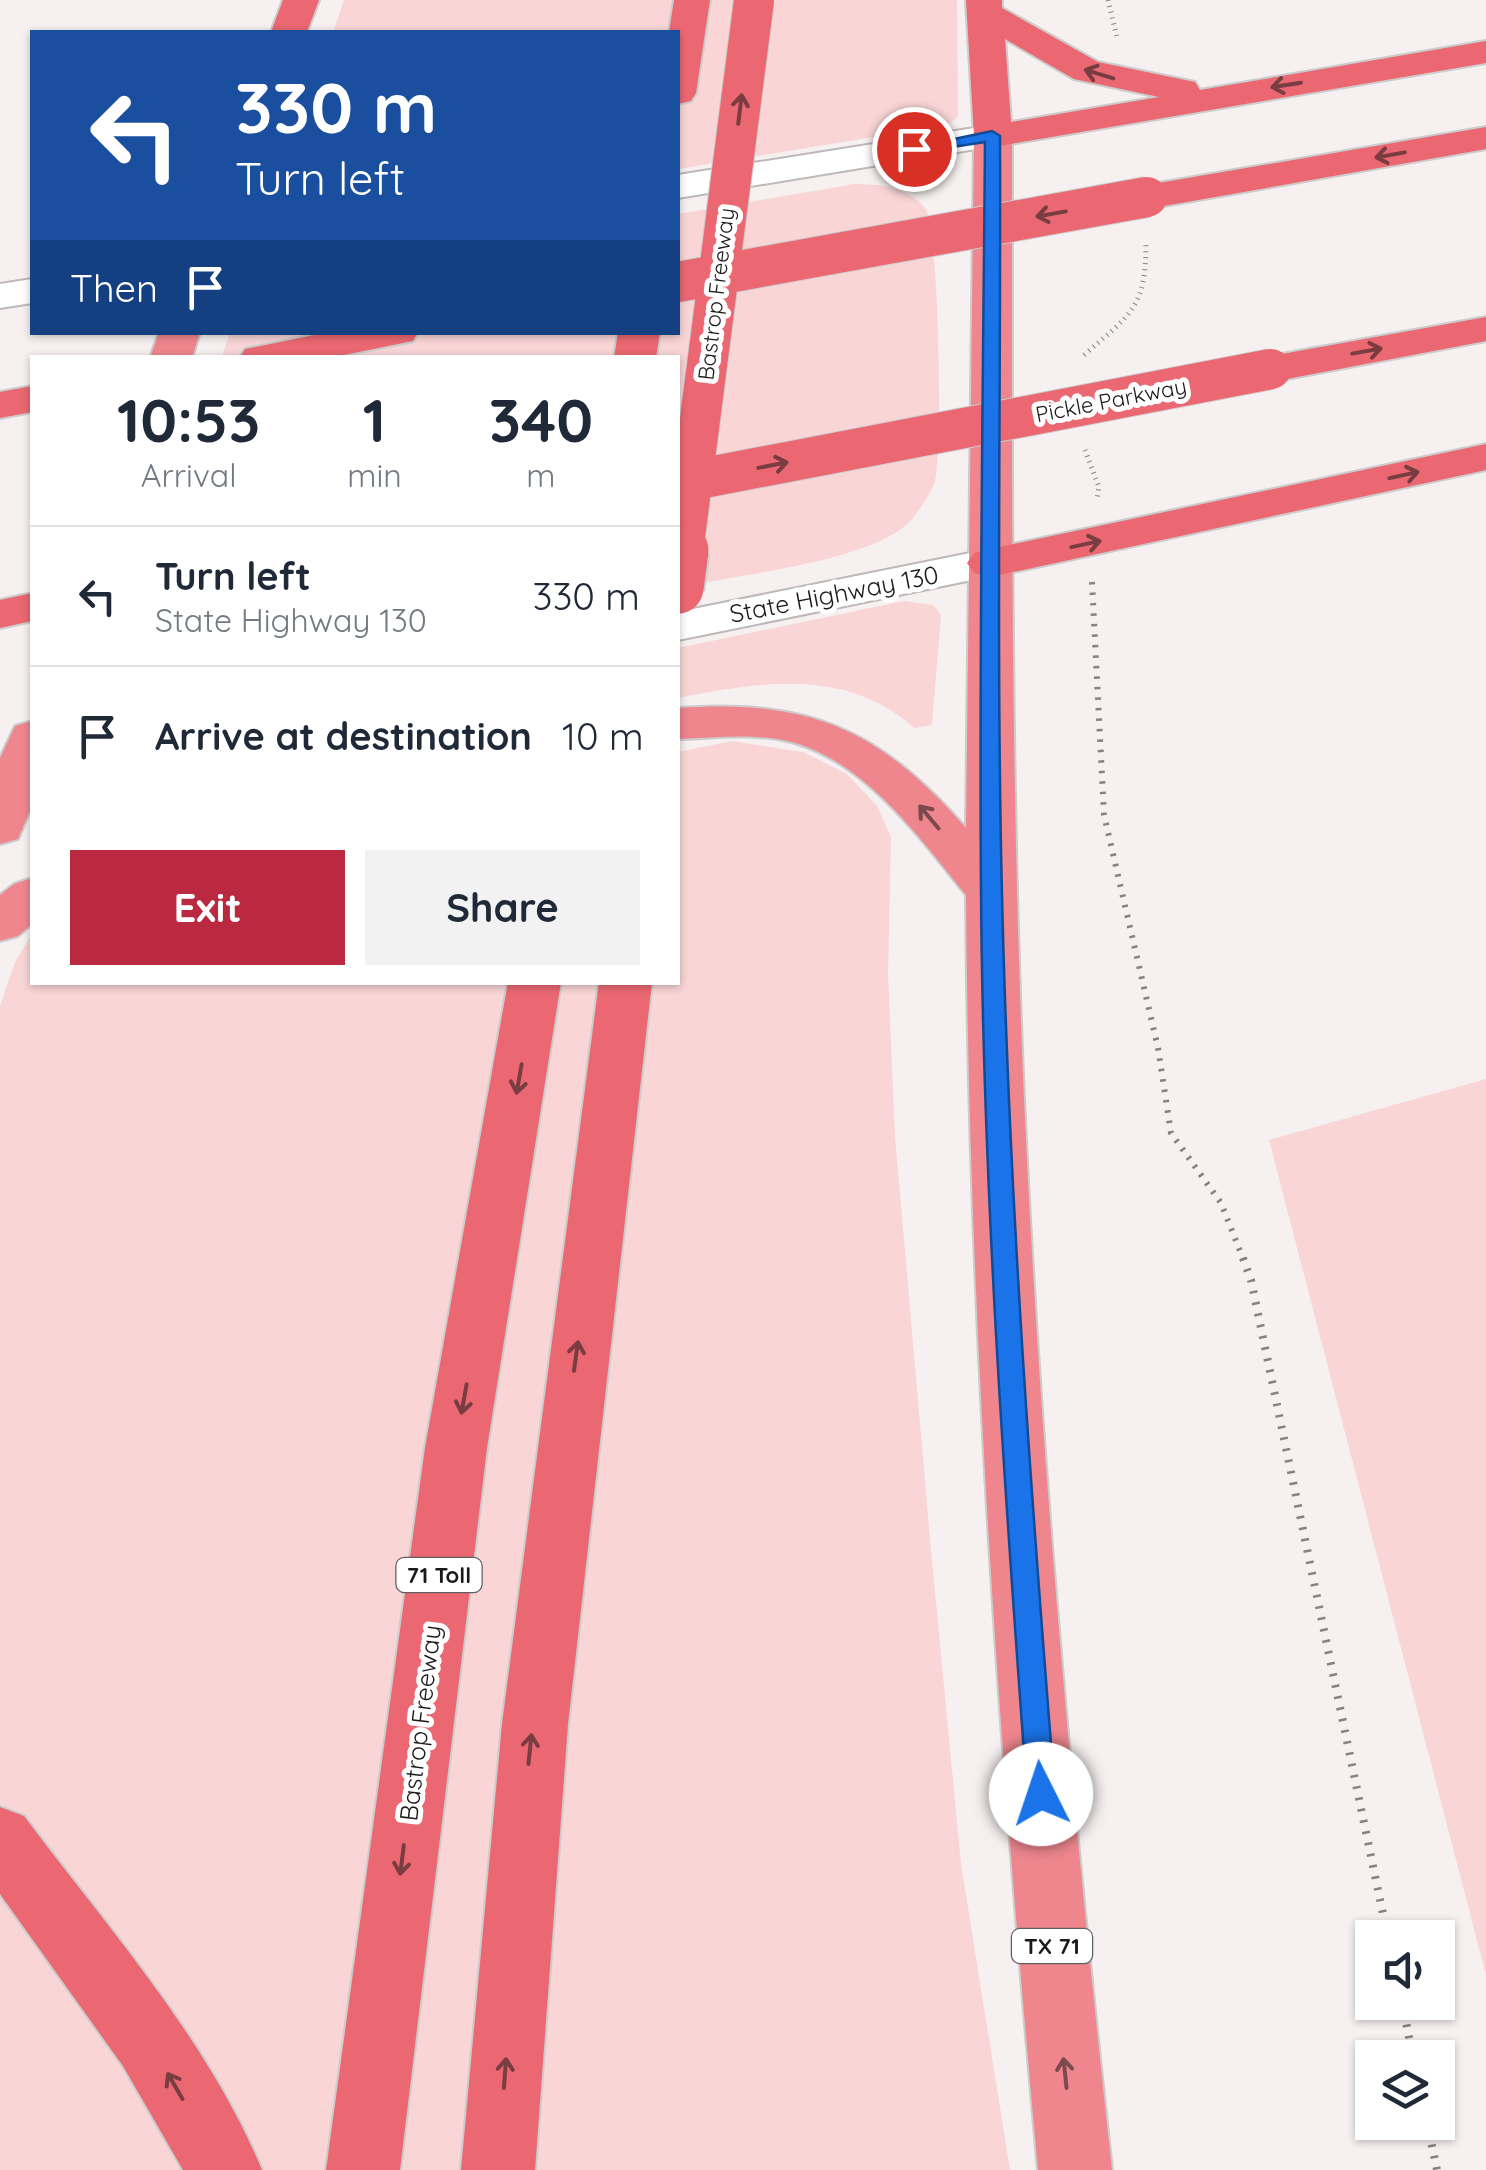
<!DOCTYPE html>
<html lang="en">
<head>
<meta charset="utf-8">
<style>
	:root { --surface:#fff; --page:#f2f2f3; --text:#1f2937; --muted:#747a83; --line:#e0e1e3; --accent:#bb2941 }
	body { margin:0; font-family:Quicksand,sans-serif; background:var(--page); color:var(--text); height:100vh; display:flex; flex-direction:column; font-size:38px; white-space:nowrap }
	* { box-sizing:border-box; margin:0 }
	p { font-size:32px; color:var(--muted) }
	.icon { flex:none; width:55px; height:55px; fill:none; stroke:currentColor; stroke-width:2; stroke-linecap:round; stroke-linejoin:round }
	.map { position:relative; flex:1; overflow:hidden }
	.sheet { position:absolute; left:30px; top:355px; width:650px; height:630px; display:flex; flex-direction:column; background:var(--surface); border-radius:0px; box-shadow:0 2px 8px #0004 }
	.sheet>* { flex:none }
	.hud { position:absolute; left:30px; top:30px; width:650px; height:305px; border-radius:0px; box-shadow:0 2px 8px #0004; background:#1a4fa0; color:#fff; overflow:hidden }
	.buttons { position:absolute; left:1355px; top:1920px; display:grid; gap:20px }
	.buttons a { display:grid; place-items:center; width:100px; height:100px; border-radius:0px; background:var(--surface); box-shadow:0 2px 8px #0004; font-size:50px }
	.pin { position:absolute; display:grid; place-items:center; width:85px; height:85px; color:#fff; margin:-42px; border:5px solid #fff; border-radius:50%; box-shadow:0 2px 10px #0007 }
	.me { position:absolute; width:110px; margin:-55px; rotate:356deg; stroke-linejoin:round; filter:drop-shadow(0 0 8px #0008) }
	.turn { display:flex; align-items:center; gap:35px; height:210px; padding:0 40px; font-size:45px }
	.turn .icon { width:130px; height:130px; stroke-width:2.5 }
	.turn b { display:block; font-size:70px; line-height:85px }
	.then { display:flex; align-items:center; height:95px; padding:0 40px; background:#0003; gap:20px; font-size:38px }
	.eta { display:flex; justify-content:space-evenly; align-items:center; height:170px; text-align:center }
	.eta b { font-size:60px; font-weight:700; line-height:70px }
	.action { display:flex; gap:20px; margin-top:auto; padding:20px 40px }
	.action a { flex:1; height:115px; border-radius:0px; background:var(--accent); color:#fff; font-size:40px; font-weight:700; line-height:115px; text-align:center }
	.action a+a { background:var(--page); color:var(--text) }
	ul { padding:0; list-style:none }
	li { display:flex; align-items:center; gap:30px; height:140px; padding:0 40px; border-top:2px solid var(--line) }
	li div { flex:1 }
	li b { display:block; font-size:38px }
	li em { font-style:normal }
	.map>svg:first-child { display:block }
	.green { fill:#f9d5d5 }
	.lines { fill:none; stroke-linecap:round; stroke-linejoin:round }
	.tertiary-casing { stroke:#bfb8b8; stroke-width:4 }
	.trunk-casing { stroke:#cdcccc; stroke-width:4 }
	.motorway-casing { stroke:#cdcccc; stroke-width:4 }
	.path-far2 { stroke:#878282; stroke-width:5; stroke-dasharray:1 5; stroke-linecap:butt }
	.path-far1 { stroke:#878282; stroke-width:6; stroke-dasharray:2.5 8; stroke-linecap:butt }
	.path { stroke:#878282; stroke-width:8; stroke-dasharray:2.5 9; stroke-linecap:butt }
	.tertiary { fill:#fff; fill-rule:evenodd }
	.trunk { fill:#ef868e; fill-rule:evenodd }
	.motorway { fill:#eb6872; fill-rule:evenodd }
	.motorway-bridge-far1-casing { stroke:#cdcccc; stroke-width:42; stroke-linecap:butt }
	.motorway-bridge-casing { stroke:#cdcccc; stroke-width:55; stroke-linecap:butt }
	.motorway-bridge-far1 { stroke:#eb6872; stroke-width:40 }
	.motorway-bridge { stroke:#eb6872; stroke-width:51 }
	.oneway { stroke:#793d41 }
	.oneway2 { stroke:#7b4a4e }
	.route { fill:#1a73e8; stroke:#114b97; stroke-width:2.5 }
	.labels { text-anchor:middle; stroke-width:10; stroke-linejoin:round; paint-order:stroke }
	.far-street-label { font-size:22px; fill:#1c1919; stroke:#fff }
	.shield { fill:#fff; stroke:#605e5e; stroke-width:2.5 }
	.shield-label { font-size:22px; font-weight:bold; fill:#1c1919 }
	.street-label { font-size:25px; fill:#1c1919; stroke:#fff }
</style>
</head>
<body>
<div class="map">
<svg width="1486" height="2170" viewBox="0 0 1486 2170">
	<rect width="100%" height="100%" fill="#f7f0f0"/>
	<path class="green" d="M 344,0 L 957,0 L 958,117 L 947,125 L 678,169 L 678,32 L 333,32 Z
		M 855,184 C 879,184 908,187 925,208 C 939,226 943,455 935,481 C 931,493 919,511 911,520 C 876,561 732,576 678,587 L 678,358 L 221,358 L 230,333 L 678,332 L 678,214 Z
		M 904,601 L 933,605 L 941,615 L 932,725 L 914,728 C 846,667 760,682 678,698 L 678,648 Z
		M 732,741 L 803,752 L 847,774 L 877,806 L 891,837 L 888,974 L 895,1136 L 931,1550 L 961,1864 L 1010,2170 L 0,2170 L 0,1006 L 15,962 L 32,934 L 32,982 L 678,982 L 678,752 Z
		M 1486,1079 L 1486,1975 L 1269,1140 Z"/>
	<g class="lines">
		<defs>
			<path id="tertiary" d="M 993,125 L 1006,128 L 1012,136 L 1006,144 L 678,198 L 678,175 Z
				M 32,279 L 32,303 L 0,308 L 0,284 Z
				M 990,549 L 1006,553 L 1013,563 L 1006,573 L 678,640 L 678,612 Z"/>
			<path id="trunk" d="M 993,125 L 1006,128 L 1012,136 C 1012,457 1010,778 1024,1098 C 1040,1457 1073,1814 1112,2170 L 1038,2170 C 999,1746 969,1321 966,895 C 918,836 860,753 778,739 C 744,734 711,738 678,739 L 678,708 C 810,699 879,729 966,828 L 974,136 L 980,128 Z
				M 159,332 L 200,332 L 192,358 L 150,358 Z
				M 32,721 L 32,806 L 18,839 L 0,844 L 0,758 L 15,726 Z
				M 32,878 L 32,924 L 18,936 L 0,941 L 0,895 L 14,884 Z"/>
			<path id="motorway" d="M 283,0 L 319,0 L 307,32 L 271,32 Z
				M 674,0 L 710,0 L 696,93 L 691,101 L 678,104 L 678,32 L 669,32 Z
				M 966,0 L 1002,0 L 1002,8 L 1098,62 L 1195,82 L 1200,90 L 1486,41 L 1486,63 L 993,147 L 980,144 L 974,136 ZM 1005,39 L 1074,79 L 1159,97 L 1011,122 Z
				M 1486,127 L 1486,149 L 1147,209 L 1133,205 L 1128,197 L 1133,189 L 1147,185 Z
				M 1486,317 L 1486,341 L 1271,382 L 1256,378 L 1250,369 L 1256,360 L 1271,356 Z
				M 329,332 L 418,332 L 413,341 L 329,358 L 239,358 L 245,349 Z
				M 618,332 L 660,332 L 656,358 L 614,358 Z
				M 32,386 L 32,412 L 0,418 L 0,392 Z
				M 1486,444 L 1486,470 L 990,577 L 974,573 L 967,563 L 974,553 L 990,549 Z
				M 32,593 L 32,621 L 0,628 L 0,600 Z
				M 508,982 L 561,982 L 487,1448 L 400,2170 L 326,2170 L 425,1448 Z
				M 599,982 L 652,982 L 568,1724 L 535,2170 L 461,2170 L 502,1724 Z
				M 0,1807 L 24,1816 C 108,1928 208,2040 262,2170 L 183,2170 L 123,2066 L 0,1894 Z"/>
		</defs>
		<use href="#tertiary" class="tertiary-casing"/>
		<use href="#trunk" class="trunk-casing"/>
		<use href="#motorway" class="motorway-casing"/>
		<path class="path-far2" d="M 1108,0 L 1117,37
			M 1084,355 C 1131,314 1146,308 1146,243
			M 1085,450 L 1099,487 L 1097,500"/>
		<path class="path-far1" d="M 1092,582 L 1104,815 L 1158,1048 L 1171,1133 L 1221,1203 L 1244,1261"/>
		<path class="path" d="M 1243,1258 L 1251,1280 L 1388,1938
			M 1402,2002 L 1413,2058
			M 1427,2122 L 1437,2170"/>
		<use href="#tertiary" class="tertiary"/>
		<use href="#trunk" class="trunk"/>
		<use href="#motorway" class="motorway"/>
		<defs>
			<path id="motorway-bridge-far1" d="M 678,282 L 1147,197
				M 678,483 L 1271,369
				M 683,552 L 754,0"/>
			<path id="motorway-bridge" d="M 678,588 L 683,550"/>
		</defs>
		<use href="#motorway-bridge-far1" class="motorway-bridge-far1-casing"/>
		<use href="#motorway-bridge" class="motorway-bridge-casing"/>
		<use href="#motorway-bridge-far1" class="motorway-bridge-far1"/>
		<use href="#motorway-bridge" class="motorway-bridge"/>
	</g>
	<defs><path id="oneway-shaft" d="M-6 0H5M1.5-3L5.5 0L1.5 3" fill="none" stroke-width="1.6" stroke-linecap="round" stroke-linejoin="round" transform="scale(2.5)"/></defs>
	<g class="oneway">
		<use href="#oneway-shaft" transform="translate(1099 74) rotate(-163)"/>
		<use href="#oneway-shaft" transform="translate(1286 85) rotate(171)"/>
		<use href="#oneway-shaft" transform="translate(740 109) rotate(-83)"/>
		<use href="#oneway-shaft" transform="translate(1390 155) rotate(170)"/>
		<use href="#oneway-shaft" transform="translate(1051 214) rotate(170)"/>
		<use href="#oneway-shaft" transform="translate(1367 351) rotate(-10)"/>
		<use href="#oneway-shaft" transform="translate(773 465) rotate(-11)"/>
		<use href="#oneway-shaft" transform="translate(1404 475) rotate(-12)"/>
		<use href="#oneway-shaft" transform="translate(1086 544) rotate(-12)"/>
		<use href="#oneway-shaft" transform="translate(519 1079) rotate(100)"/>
		<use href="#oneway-shaft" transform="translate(576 1356) rotate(-82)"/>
		<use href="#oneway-shaft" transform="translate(464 1399) rotate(100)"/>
		<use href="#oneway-shaft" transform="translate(530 1749) rotate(-84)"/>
		<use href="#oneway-shaft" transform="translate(402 1860) rotate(97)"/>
		<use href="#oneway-shaft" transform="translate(505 2073) rotate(-86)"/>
		<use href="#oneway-shaft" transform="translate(175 2086) rotate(-120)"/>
	</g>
	<g class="oneway2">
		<use href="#oneway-shaft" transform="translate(929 817) rotate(-130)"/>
		<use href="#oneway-shaft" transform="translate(1065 2073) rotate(-96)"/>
	</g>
	<path class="route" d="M 992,131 L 1000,136 C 1001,389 996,642 1002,895 C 1009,1196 1031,1495 1055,1794 L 1051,1803 L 1041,1807 L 1031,1803 L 1027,1794 C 1005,1494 983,1192 981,890 C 979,641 983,391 985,142 L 914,153 L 906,149 Z"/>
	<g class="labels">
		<g class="far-street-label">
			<text transform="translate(716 294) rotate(-83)" y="8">Bastrop Freeway</text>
			<text transform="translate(1111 400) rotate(-11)" y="8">Pickle Parkway</text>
		</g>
		<g class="shield">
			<rect x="396.5" y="1558" width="85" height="34" rx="8"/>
			<rect x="1012" y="1929" width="80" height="34" rx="8"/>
		</g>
		<g class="shield-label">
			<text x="439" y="1583">71 Toll</text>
			<text x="1052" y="1954">TX 71</text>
		</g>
		<g class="street-label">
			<text transform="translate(834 594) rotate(-11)" y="9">State Highway 130</text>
			<text transform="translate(420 1723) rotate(-83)" y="9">Bastrop Freeway</text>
		</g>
	</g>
</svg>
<div class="buttons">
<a><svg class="icon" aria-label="sound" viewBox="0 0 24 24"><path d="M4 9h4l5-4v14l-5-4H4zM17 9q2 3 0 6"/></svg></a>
<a><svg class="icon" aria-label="layers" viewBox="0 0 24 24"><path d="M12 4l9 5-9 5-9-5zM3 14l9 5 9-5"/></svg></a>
</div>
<div class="pin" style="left:914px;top:149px;background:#d93025"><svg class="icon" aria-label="arrive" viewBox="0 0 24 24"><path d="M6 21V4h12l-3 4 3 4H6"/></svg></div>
<svg class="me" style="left:1041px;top:1794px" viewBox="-20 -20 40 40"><circle r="19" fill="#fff"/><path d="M0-13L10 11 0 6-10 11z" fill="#1a73e8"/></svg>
<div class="hud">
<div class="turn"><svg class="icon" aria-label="left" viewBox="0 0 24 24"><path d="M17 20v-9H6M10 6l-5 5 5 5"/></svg><div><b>330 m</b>Turn left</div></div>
<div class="then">Then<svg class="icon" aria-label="arrive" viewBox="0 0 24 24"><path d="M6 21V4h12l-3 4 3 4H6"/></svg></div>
</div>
<section class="sheet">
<div class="eta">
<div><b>10:53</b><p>Arrival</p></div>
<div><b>1</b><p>min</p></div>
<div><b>340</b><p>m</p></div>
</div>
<ul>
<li><svg class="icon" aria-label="left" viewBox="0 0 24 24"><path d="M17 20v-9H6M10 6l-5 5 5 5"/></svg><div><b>Turn left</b><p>State Highway 130</p></div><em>330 m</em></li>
<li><svg class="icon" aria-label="arrive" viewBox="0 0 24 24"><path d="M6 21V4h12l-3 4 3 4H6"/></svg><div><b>Arrive at destination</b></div><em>10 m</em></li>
</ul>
<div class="action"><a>Exit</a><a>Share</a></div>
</section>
</div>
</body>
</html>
